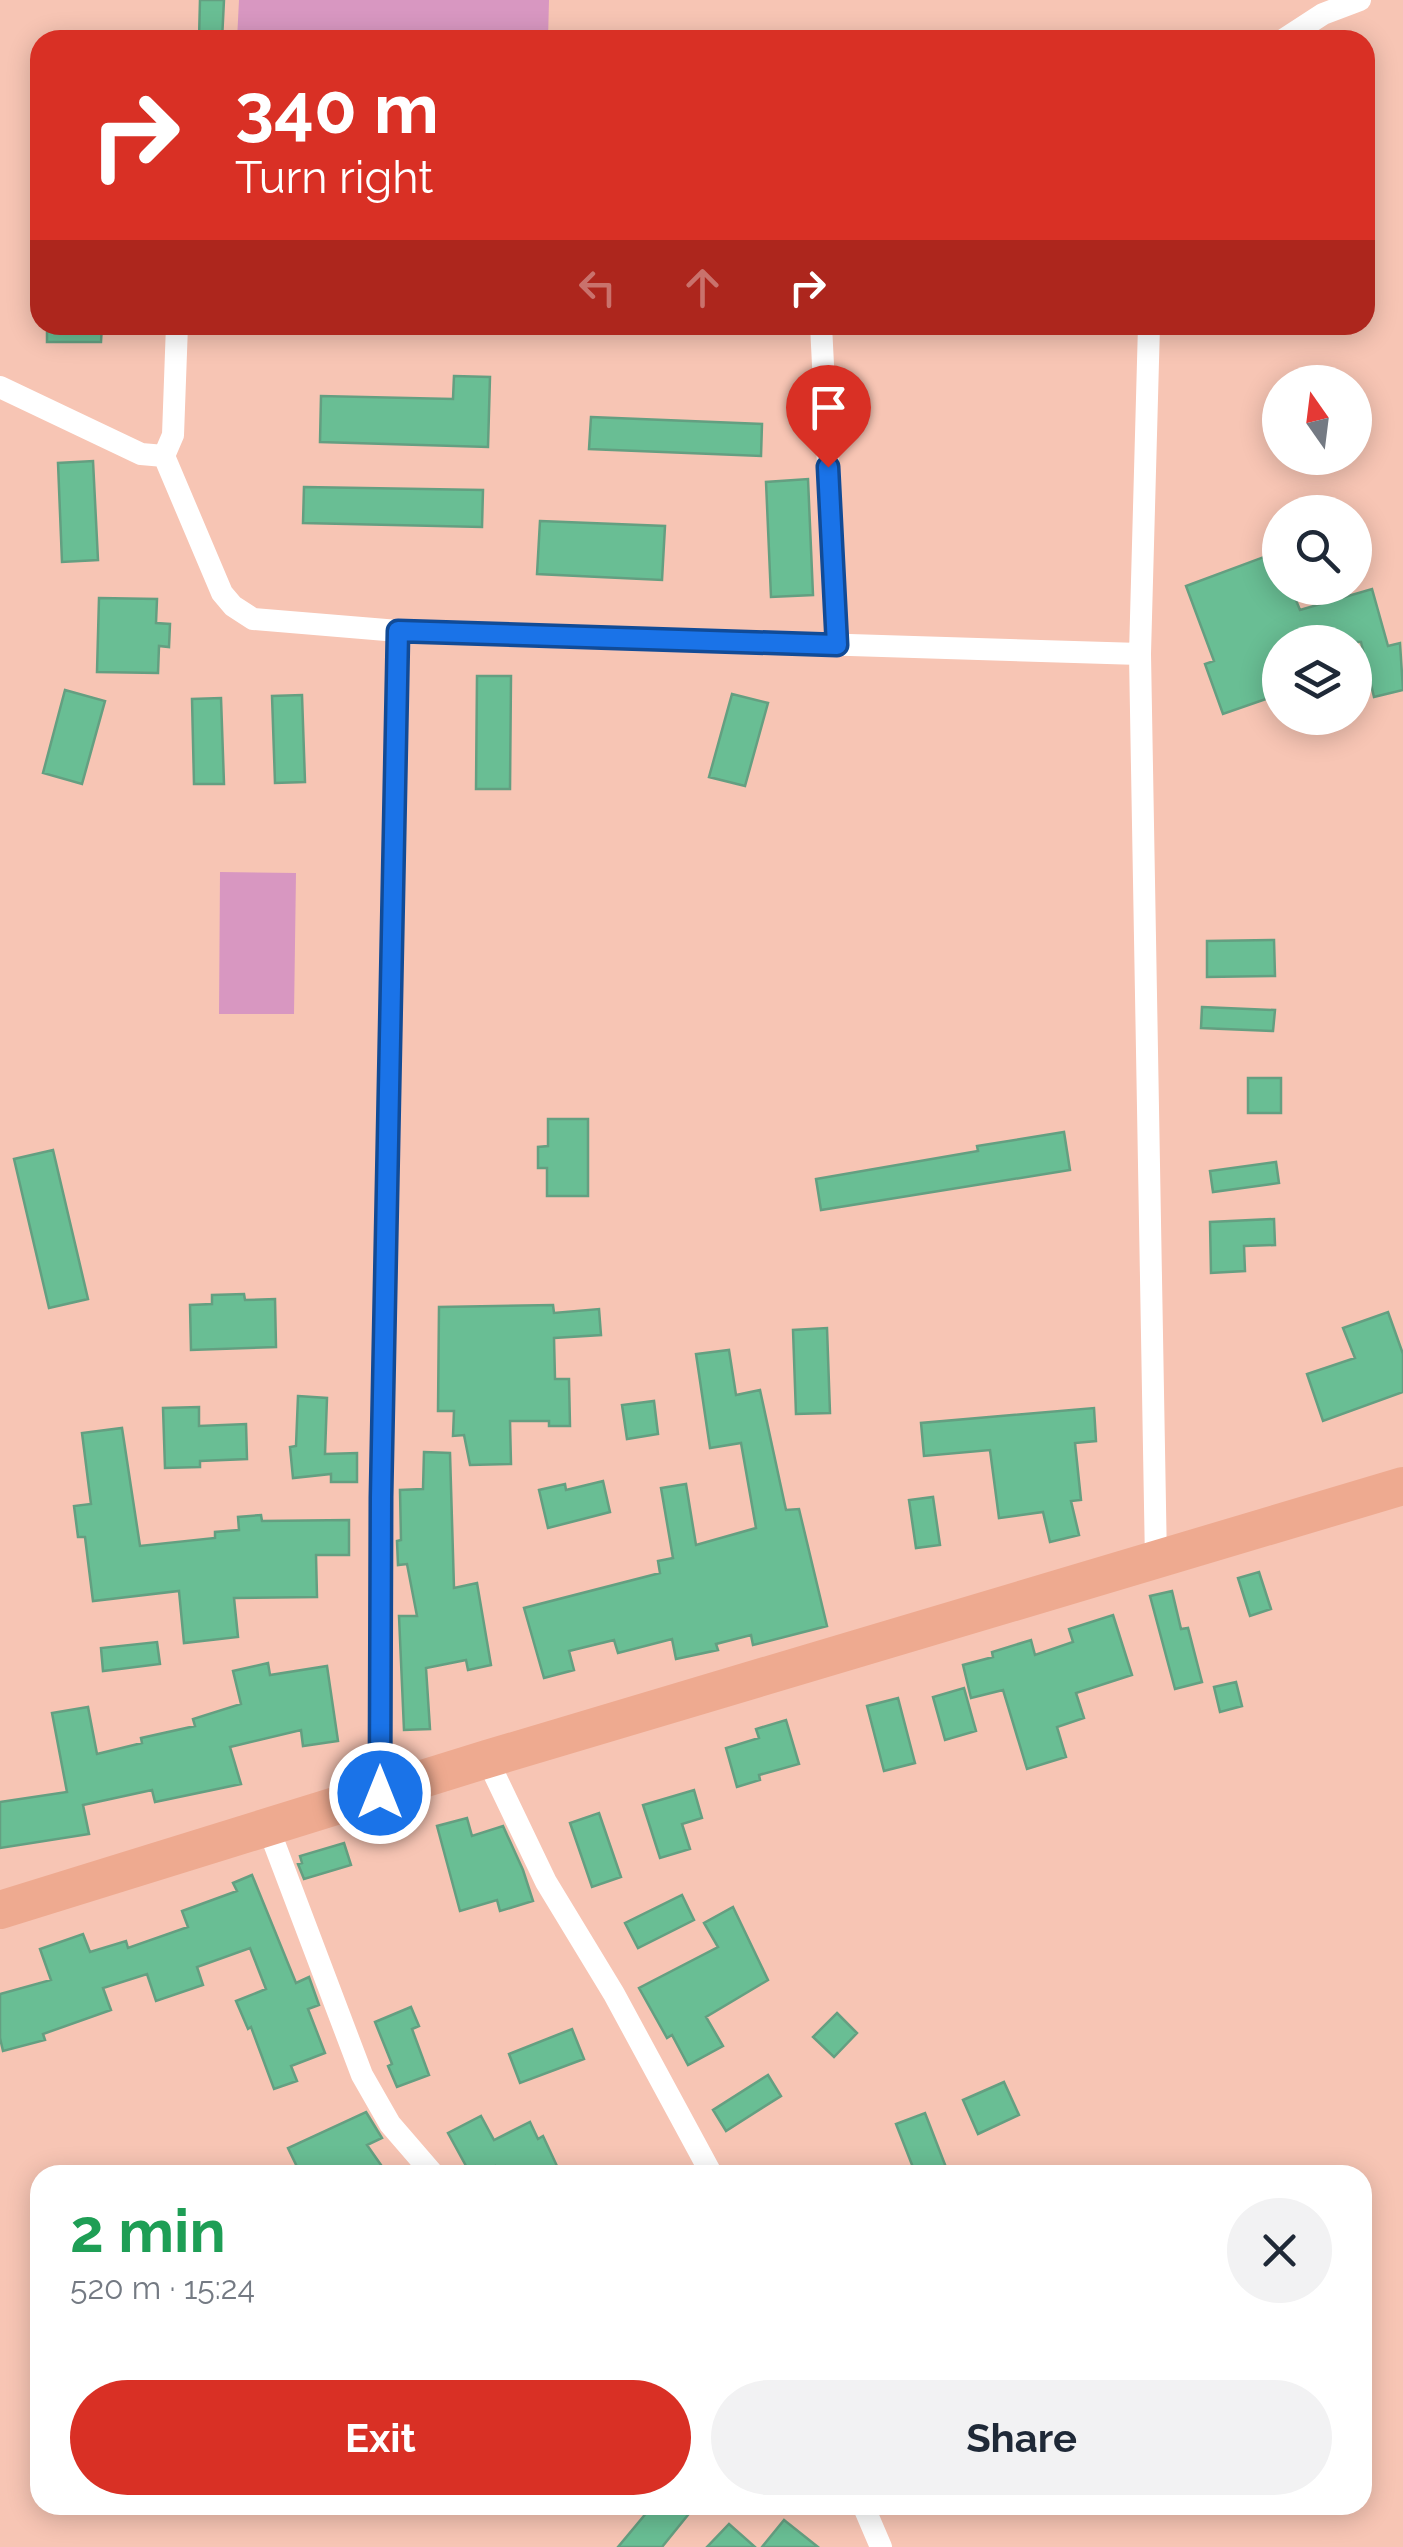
<!DOCTYPE html>
<html lang="en">
<head>
<meta charset="utf-8">
<style>
	:root { --surface:#fff; --page:#f2f2f3; --text:#1f2937; --muted:#747a83; --accent:#d93025 }
	body { margin:0; font-family:Raleway,sans-serif; background:var(--page); color:var(--text); height:100vh; display:flex; flex-direction:column; font-size:38px; white-space:nowrap }
	* { box-sizing:border-box; margin:0 }
	p { font-size:32px; color:var(--muted) }
	.icon { flex:none; width:55px; height:55px; fill:none; stroke:currentColor; stroke-width:2; stroke-linecap:round; stroke-linejoin:round }
	.map { position:relative; flex:1; overflow:hidden }
	.panel { position:absolute; left:30px; top:2165px; width:1342px; height:350px; display:flex; flex-direction:column; background:var(--surface); border-radius:30px; box-shadow:0 5px 25px #0003 }
	.panel>* { flex:none }
	.banner { position:absolute; left:30px; top:30px; width:1345px; height:305px; border-radius:30px; box-shadow:0 5px 25px #0003; background:#d93025; color:#fff; overflow:hidden }
	.needle { width:65px; rotate:346deg }
	.tools { position:absolute; left:1262px; top:365px; display:grid; gap:20px }
	.tools a { display:grid; place-items:center; width:110px; height:110px; border-radius:50%; background:var(--surface); box-shadow:0 5px 25px #0003; font-size:50px }
	.pin { position:absolute; display:grid; place-items:center; width:85px; height:85px; color:#fff; margin:-102px -42px; border-radius:50% 50% 50% 0; rotate:-45deg; box-shadow:0 0 10px #0007 }
	.pin .icon { rotate:45deg }
	.me { position:absolute; width:110px; margin:-55px; rotate:0deg; stroke-linejoin:round; filter:drop-shadow(0 0 8px #0008) }
	.turn { display:flex; align-items:center; gap:35px; height:210px; padding:0 40px; font-size:45px }
	.turn .icon { width:130px; height:130px; stroke-width:2.5 }
	.turn b { display:block; font-size:70px; line-height:85px }
	.lanes { display:flex; align-items:center; height:95px; padding:0 40px; background:#0003; justify-content:center; gap:50px; direction:ltr }
	.lanes .off { opacity:.35 }
	.round { display:grid; place-items:center; flex:none; width:105px; height:105px; border-radius:52px; background:var(--page) }
	.summary { display:flex; align-items:center; justify-content:space-between; height:170px; padding:0 40px }
	h1 { font-size:60px; font-weight:700; line-height:75px; color:#1e9e55 }
	.primary-button { display:flex; gap:20px; margin-top:auto; padding:20px 40px }
	.primary-button a { flex:1; height:115px; border-radius:60px; background:var(--accent); color:#fff; font-size:40px; font-weight:700; line-height:115px; text-align:center }
	.primary-button a+a { background:var(--page); color:var(--text) }
	.map>svg:first-child { display:block }
	.green { fill:#d897c1 }
	.building { fill:#69be94; stroke:#649f81; stroke-width:2.5 }
	.lines { fill:none; stroke-linecap:round; stroke-linejoin:round }
	.minor { stroke:#fff; stroke-width:22 }
	.trunk { stroke:#eeaa90; stroke-width:38 }
	.route-casing { stroke:#114b97; stroke-width:25 }
	.route { stroke:#1a73e8; stroke-width:18 }
</style>
</head>
<body>
<div class="map">
<svg width="1403" height="2547" viewBox="0 0 1403 2547">
	<rect width="100%" height="100%" fill="#f7c5b4"/>
	<path class="green" d="M 239,0 L 549,0 L 548,40 L 237,40 Z
		M 220,872 L 296,873 L 294,1014 L 219,1014 Z"/>
	<path class="building" d="M 200,0 L 224,0 L 222,40 L 199,39 Z
		M 47,325 L 102,325 L 101,342 L 47,342 Z
		M 454,376 L 490,377 L 488,447 L 320,442 L 321,396 L 453,399 Z
		M 591,417 L 762,424 L 761,456 L 589,449 Z
		M 93,461 L 98,560 L 62,562 L 58,463 Z
		M 808,479 L 813,595 L 771,597 L 766,482 Z
		M 304,487 L 483,490 L 482,527 L 303,523 Z
		M 540,521 L 665,526 L 662,580 L 537,574 Z
		M 1280,551 L 1280,588 L 1291,588 L 1300,610 L 1372,589 L 1388,646 L 1400,643 L 1403,690 L 1374,697 L 1361,642 L 1280,642 L 1280,694 L 1223,714 L 1205,664 L 1214,661 L 1186,586 Z
		M 99,598 L 157,599 L 156,623 L 170,624 L 169,647 L 159,646 L 158,673 L 97,672 Z
		M 477,676 L 511,676 L 510,789 L 476,789 Z
		M 65,690 L 105,701 L 82,784 L 43,773 Z
		M 732,694 L 768,703 L 745,786 L 709,777 Z
		M 302,695 L 305,782 L 275,783 L 272,696 Z
		M 221,698 L 224,784 L 194,784 L 192,699 Z
		M 1274,940 L 1275,976 L 1207,977 L 1207,941 Z
		M 1202,1007 L 1275,1010 L 1273,1031 L 1201,1028 Z
		M 1248,1078 L 1281,1078 L 1281,1113 L 1248,1113 Z
		M 548,1119 L 588,1119 L 588,1196 L 547,1196 L 547,1168 L 538,1168 L 538,1147 L 548,1146 Z
		M 1064,1132 L 1070,1170 L 821,1210 L 816,1179 L 978,1151 L 977,1146 Z
		M 53,1150 L 88,1299 L 49,1308 L 14,1159 Z
		M 1276,1162 L 1279,1183 L 1213,1192 L 1210,1171 Z
		M 1274,1219 L 1275,1245 L 1244,1246 L 1245,1271 L 1211,1273 L 1210,1222 Z
		M 244,1294 L 245,1300 L 275,1299 L 276,1347 L 191,1350 L 190,1305 L 212,1304 L 212,1295 Z
		M 553,1305 L 554,1313 L 599,1309 L 601,1335 L 554,1338 L 555,1379 L 569,1379 L 570,1426 L 549,1426 L 549,1421 L 510,1421 L 511,1464 L 470,1465 L 464,1435 L 453,1436 L 454,1411 L 438,1411 L 439,1307 Z
		M 1388,1312 L 1403,1354 L 1403,1392 L 1323,1421 L 1307,1374 L 1355,1358 L 1343,1328 Z
		M 827,1328 L 830,1413 L 796,1414 L 793,1330 Z
		M 729,1350 L 736,1395 L 760,1390 L 786,1510 L 799,1509 L 827,1626 L 753,1645 L 751,1635 L 716,1644 L 718,1650 L 676,1659 L 672,1639 L 618,1653 L 614,1640 L 569,1651 L 574,1670 L 544,1678 L 524,1608 L 660,1573 L 658,1561 L 673,1558 L 661,1488 L 686,1484 L 696,1545 L 756,1528 L 741,1443 L 710,1448 L 696,1354 Z
		M 298,1396 L 327,1398 L 325,1454 L 357,1453 L 357,1482 L 331,1482 L 331,1474 L 293,1478 L 290,1447 L 296,1446 Z
		M 654,1401 L 658,1434 L 627,1439 L 622,1405 Z
		M 199,1407 L 199,1426 L 246,1424 L 247,1459 L 200,1461 L 200,1467 L 165,1468 L 163,1408 Z
		M 1094,1408 L 1096,1441 L 1075,1443 L 1081,1500 L 1071,1501 L 1079,1535 L 1050,1542 L 1043,1512 L 999,1518 L 990,1450 L 924,1456 L 921,1423 Z
		M 122,1428 L 140,1546 L 215,1538 L 215,1532 L 239,1530 L 238,1517 L 261,1515 L 262,1521 L 349,1520 L 349,1555 L 316,1555 L 317,1597 L 234,1598 L 238,1637 L 184,1643 L 179,1591 L 93,1601 L 85,1537 L 78,1537 L 74,1506 L 91,1504 L 82,1433 Z
		M 424,1452 L 450,1453 L 454,1588 L 477,1583 L 491,1665 L 468,1670 L 466,1660 L 426,1668 L 430,1729 L 404,1730 L 399,1616 L 417,1616 L 407,1564 L 398,1565 L 397,1541 L 401,1540 L 400,1490 L 423,1489 Z
		M 603,1481 L 610,1512 L 548,1528 L 539,1490 L 565,1484 L 566,1490 Z
		M 933,1497 L 940,1545 L 916,1548 L 909,1500 Z
		M 1259,1572 L 1271,1609 L 1250,1616 L 1238,1578 Z
		M 1172,1591 L 1181,1629 L 1188,1628 L 1202,1682 L 1175,1689 L 1150,1596 Z
		M 1113,1615 L 1132,1675 L 1076,1693 L 1084,1718 L 1057,1727 L 1066,1757 L 1027,1769 L 1003,1690 L 971,1698 L 963,1665 L 993,1657 L 992,1652 L 1031,1640 L 1035,1655 L 1073,1642 L 1069,1629 Z
		M 157,1642 L 160,1664 L 103,1671 L 101,1648 Z
		M 268,1663 L 270,1675 L 327,1666 L 338,1741 L 303,1746 L 301,1730 L 230,1747 L 241,1784 L 155,1802 L 152,1790 L 83,1805 L 89,1834 L 0,1848 L 0,1802 L 67,1792 L 52,1713 L 88,1707 L 97,1754 L 142,1743 L 141,1738 L 195,1726 L 193,1719 L 241,1704 L 233,1671 Z
		M 1236,1682 L 1242,1706 L 1220,1712 L 1214,1687 Z
		M 964,1688 L 976,1731 L 945,1740 L 933,1697 Z
		M 898,1698 L 915,1763 L 884,1771 L 867,1706 Z
		M 786,1720 L 799,1764 L 759,1775 L 760,1780 L 737,1787 L 726,1748 L 759,1738 L 756,1729 Z
		M 694,1790 L 702,1818 L 682,1824 L 690,1849 L 660,1858 L 643,1805 Z
		M 599,1813 L 621,1877 L 592,1887 L 570,1823 Z
		M 467,1818 L 472,1836 L 503,1826 L 523,1870 L 533,1901 L 500,1911 L 497,1900 L 460,1911 L 437,1826 Z
		M 344,1843 L 351,1865 L 304,1879 L 298,1864 L 302,1863 L 300,1856 Z
		M 252,1875 L 296,1983 L 309,1977 L 319,2005 L 308,2009 L 325,2053 L 291,2066 L 297,2081 L 274,2089 L 251,2027 L 248,2029 L 236,2001 L 266,1989 L 250,1948 L 197,1967 L 203,1985 L 156,2001 L 147,1974 L 103,1988 L 111,2010 L 43,2034 L 45,2040 L 3,2051 L 0,2038 L 0,1994 L 51,1980 L 40,1949 L 83,1934 L 90,1952 L 126,1941 L 128,1948 L 188,1927 L 182,1911 L 237,1891 L 233,1883 Z
		M 682,1895 L 694,1920 L 638,1948 L 625,1923 Z
		M 733,1907 L 768,1980 L 706,2017 L 723,2046 L 688,2065 L 672,2035 L 667,2038 L 639,1988 L 718,1947 L 704,1923 Z
		M 411,2007 L 419,2026 L 412,2029 L 429,2075 L 397,2087 L 388,2066 L 392,2064 L 375,2022 Z
		M 837,2013 L 857,2033 L 834,2057 L 813,2037 Z
		M 572,2029 L 584,2059 L 520,2083 L 509,2054 Z
		M 768,2075 L 781,2096 L 726,2131 L 713,2110 Z
		M 1004,2082 L 1019,2115 L 978,2134 L 963,2100 Z
		M 366,2112 L 382,2138 L 367,2145 L 388,2175 L 301,2175 L 288,2148 Z
		M 925,2113 L 949,2175 L 916,2175 L 896,2124 Z
		M 481,2116 L 494,2140 L 530,2122 L 538,2139 L 543,2136 L 557,2166 L 536,2175 L 499,2175 L 495,2166 L 471,2175 L 448,2133 Z
		M 653,2505 L 696,2505 L 662,2547 L 618,2547 Z
		M 784,2520 L 818,2547 L 762,2547 Z
		M 729,2524 L 755,2547 L 707,2547 Z"/>
	<g class="lines">
		<path class="minor" d="M 1283,40 L 1323,14 L 1360,0
			M 821,325 L 837,645
			M 1149,325 L 1140,654 L 1156,1562
			M 0,387 L 141,454 L 164,456 L 222,593 L 233,606 L 253,619 L 398,631 L 1140,654
			M 164,456 L 173,435 L 177,325
			M 487,1759 L 546,1882 L 614,1994 L 712,2175
			M 380,1793 L 381,1497 L 398,631
			M 268,1827 L 362,2075 L 390,2124 L 434,2175
			M 863,2505 L 881,2547"/>
		<path class="trunk" d="M 0,1910 L 487,1759 L 1403,1486"/>
	</g>
	<g class="lines">
		<defs>
			<path id="route" d="M 380,1793 L 381,1497 L 398,631 L 837,645 L 828,467"/>
		</defs>
		<use href="#route" class="route-casing"/>
		<use href="#route" class="route"/>
	</g>
</svg>
<div class="tools">
<a><svg class="needle" viewBox="-14 -14 28 28"><path d="M0-13l5 13h-10z" fill="#e53935"/><path d="M0 13l5-13h-10z" fill="#747a83"/></svg></a>
<a><svg class="icon" aria-label="search" viewBox="0 0 24 24"><circle cx="10" cy="10" r="6"/><path d="M15 15l6 6"/></svg></a>
<a><svg class="icon" aria-label="layers" viewBox="0 0 24 24"><path d="M12 4l9 5-9 5-9-5zM3 14l9 5 9-5"/></svg></a>
</div>
<div class="pin" style="left:828px;top:467px;background:#d93025"><svg class="icon" aria-label="arrive" viewBox="0 0 24 24"><path d="M6 21V4h12l-3 4 3 4H6"/></svg></div>
<svg class="me" style="left:380px;top:1793px" viewBox="-20 -20 40 40"><circle r="17" fill="#1a73e8" stroke="#fff" stroke-width="3"/><path d="M0-11L8 9 0 5-8 9z" fill="#fff"/></svg>
<div class="banner">
<div class="turn"><svg class="icon" aria-label="right" viewBox="0 0 24 24"><path d="M7 20v-9h11M14 6l5 5-5 5"/></svg><div><b>340 m</b>Turn right</div></div>
<div class="lanes"><svg class="icon off" aria-label="left" viewBox="0 0 24 24"><path d="M17 20v-9H6M10 6l-5 5 5 5"/></svg><svg class="icon off" aria-label="ahead" viewBox="0 0 24 24"><path d="M12 20V5M6 11l6-6 6 6"/></svg><svg class="icon" aria-label="right" viewBox="0 0 24 24"><path d="M7 20v-9h11M14 6l5 5-5 5"/></svg></div>
</div>
<section class="panel">
<div class="summary"><div><h1>2 min</h1><p>520 m · 15:24</p></div><a class="round"><svg class="icon" aria-label="close" viewBox="0 0 24 24"><path d="M6 6l12 12M18 6L6 18"/></svg></a></div>
<div class="primary-button"><a>Exit</a><a>Share</a></div>
</section>
</div>
</body>
</html>
